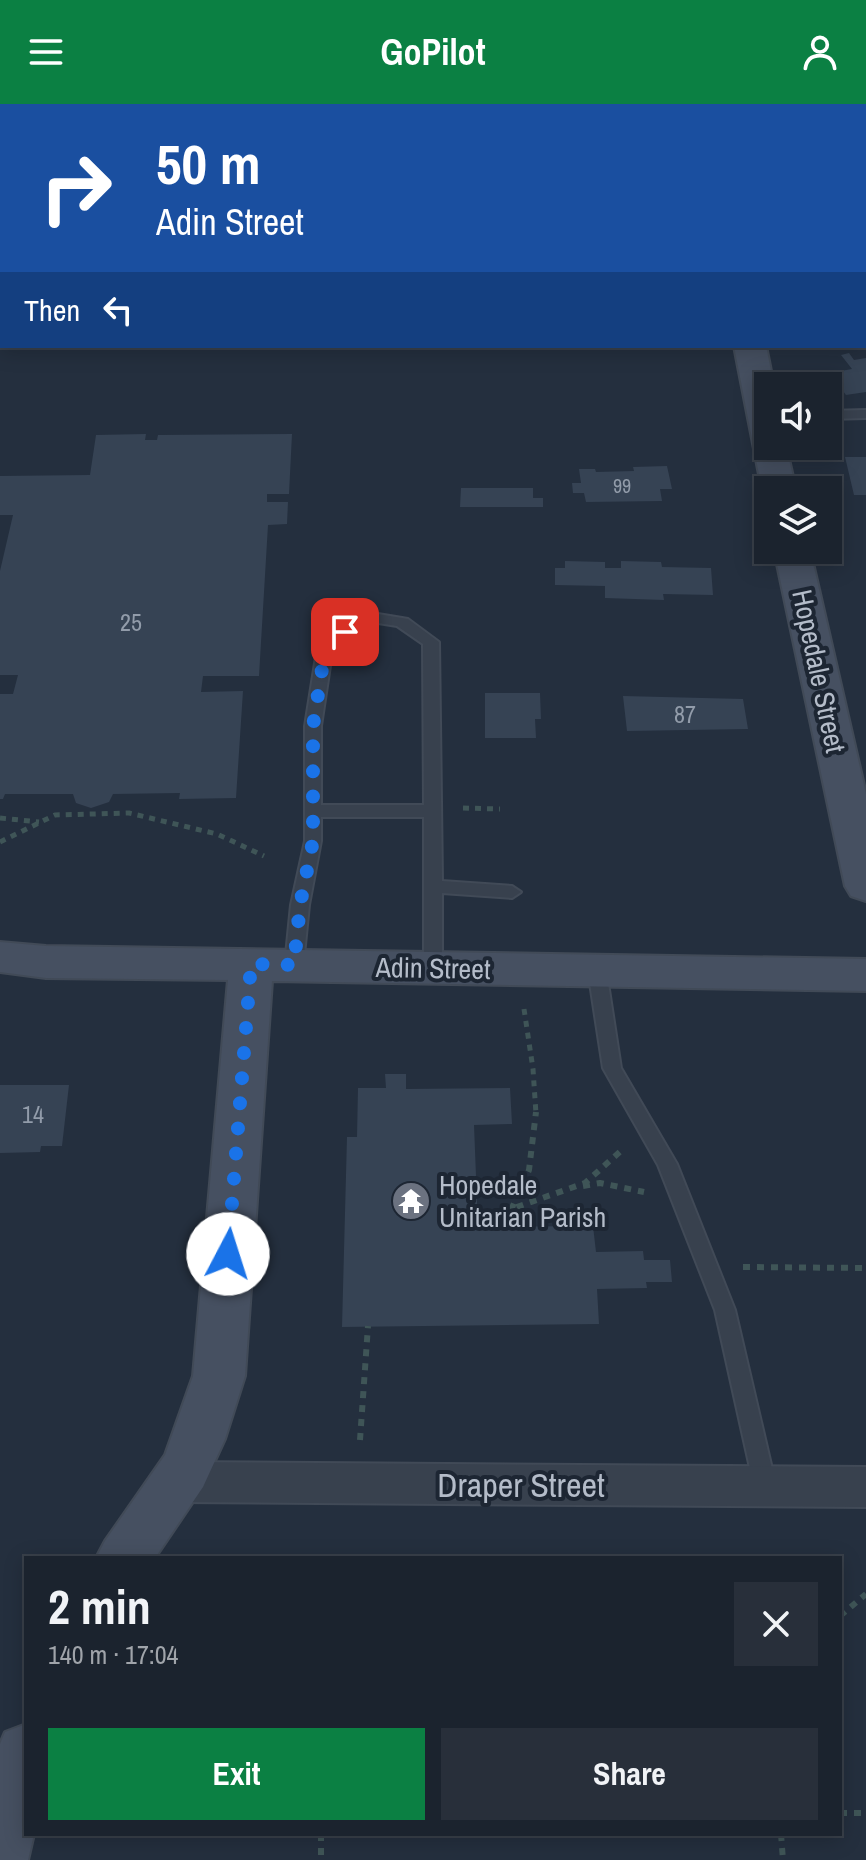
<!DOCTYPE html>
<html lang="en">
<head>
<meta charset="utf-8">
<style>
	:root { --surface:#1b232e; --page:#282f3a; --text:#f1f3f6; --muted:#a0a4aa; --line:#39404a; --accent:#0b8043 }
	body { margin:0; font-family:"Archivo Narrow",sans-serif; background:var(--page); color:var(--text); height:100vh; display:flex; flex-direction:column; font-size:30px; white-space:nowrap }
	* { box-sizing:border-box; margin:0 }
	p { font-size:26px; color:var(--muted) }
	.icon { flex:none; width:44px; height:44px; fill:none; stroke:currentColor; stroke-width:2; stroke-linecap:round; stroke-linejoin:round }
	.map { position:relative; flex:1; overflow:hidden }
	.details { position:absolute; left:24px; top:1452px; width:818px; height:280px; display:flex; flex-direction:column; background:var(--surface); border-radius:0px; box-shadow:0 4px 20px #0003,0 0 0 2px var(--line) }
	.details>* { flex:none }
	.banner { position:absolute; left:0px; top:0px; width:866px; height:244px; box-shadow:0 4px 20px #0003,0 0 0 2px var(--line); background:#1a4fa0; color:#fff; overflow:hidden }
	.buttons { position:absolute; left:754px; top:268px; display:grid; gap:16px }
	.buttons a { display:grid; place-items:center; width:88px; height:88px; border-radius:0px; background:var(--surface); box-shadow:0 4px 20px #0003,0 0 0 2px var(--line); font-size:40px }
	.pin { position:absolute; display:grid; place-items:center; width:68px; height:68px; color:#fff; margin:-34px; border-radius:16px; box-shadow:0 4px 12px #0006 }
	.me { position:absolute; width:88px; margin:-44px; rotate:5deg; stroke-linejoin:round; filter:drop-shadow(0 0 6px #0008) }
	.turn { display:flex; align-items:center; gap:28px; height:168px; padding:0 24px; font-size:36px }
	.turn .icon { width:104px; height:104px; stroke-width:2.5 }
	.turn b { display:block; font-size:56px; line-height:68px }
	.then { display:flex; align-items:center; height:76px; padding:0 24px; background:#0003; gap:16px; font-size:30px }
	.round { display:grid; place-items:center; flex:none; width:84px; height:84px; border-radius:0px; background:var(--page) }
	.headline { display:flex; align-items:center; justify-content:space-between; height:136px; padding:0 24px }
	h1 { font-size:48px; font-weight:700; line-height:60px }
	.button { display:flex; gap:16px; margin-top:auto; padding:16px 24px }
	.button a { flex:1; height:92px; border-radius:0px; background:var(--accent); color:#fff; font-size:32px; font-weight:700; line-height:92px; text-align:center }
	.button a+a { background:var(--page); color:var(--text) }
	header { display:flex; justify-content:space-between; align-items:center; height:104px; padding:0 24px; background:var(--accent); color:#fff; font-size:36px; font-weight:700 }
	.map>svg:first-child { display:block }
	.building { fill:#364354 }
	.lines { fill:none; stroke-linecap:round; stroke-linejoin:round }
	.lane-casing { stroke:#414a57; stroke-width:4 }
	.street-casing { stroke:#414a57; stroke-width:4 }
	.secondary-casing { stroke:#414a57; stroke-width:4 }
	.path-far1 { stroke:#3f5557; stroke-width:5; stroke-dasharray:6 6; stroke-linecap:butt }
	.path { stroke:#3f5557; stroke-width:6; stroke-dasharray:7 7; stroke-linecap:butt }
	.lane { fill:#38414e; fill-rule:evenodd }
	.street { fill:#38414e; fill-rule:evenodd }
	.secondary { fill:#465061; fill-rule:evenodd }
	.route { stroke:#1a73e8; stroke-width:14; stroke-dasharray:0 25.2 }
	.labels { text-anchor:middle; stroke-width:8; stroke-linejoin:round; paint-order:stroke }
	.far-number-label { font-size:20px; fill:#929caa }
	.number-label { font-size:24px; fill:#929caa }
	.street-label { font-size:28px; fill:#b4bcc9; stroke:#1d2633 }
	.poi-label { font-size:28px; fill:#b4bcc9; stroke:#1d2633; text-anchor:start }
	.near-street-label { font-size:34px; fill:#b4bcc9; stroke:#1d2633 }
</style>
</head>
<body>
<header><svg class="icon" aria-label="menu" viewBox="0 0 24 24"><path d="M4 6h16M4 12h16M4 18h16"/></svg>GoPilot<svg class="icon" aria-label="person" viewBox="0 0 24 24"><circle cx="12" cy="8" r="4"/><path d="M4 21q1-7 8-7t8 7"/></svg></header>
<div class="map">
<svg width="866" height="1756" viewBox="0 0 866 1756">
	<rect width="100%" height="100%" fill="#242f3e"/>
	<path class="building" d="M 849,249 L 854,256 L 866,254 L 866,288 L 846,291 L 829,269 L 852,265 L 841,251 Z
		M 146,330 L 145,336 L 157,336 L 158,331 L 292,330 L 289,390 L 267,390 L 267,398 L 288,398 L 287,420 L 268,421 L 259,572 L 203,572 L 201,588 L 243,587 L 236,694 L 179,695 L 180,689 L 113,690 L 109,698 L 91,704 L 76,699 L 73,690 L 5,690 L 3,695 L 0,695 L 0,590 L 13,590 L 18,571 L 0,571 L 0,467 L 13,411 L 0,411 L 0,372 L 90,371 L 96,331 Z
		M 845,353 L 866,353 L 866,391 L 854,391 Z
		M 667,362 L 672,385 L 660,385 L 662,397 L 586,398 L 584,389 L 573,389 L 572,379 L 581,379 L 579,365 L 595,365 L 596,368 L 634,367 L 633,363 Z
		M 461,384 L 533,384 L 533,394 L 543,394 L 543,403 L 460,403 Z
		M 565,457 L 605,458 L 605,464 L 621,464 L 621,457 L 661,458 L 662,463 L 711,464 L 713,491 L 663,490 L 664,496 L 605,494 L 605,482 L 555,481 L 555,464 L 565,464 Z
		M 485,589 L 540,589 L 541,615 L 535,615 L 536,634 L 485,634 Z
		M 623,592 L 743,595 L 748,625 L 627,627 Z
		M 385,970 L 406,970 L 406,985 L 510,984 L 512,1020 L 474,1021 L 478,1123 L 593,1122 L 596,1148 L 643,1147 L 644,1156 L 670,1156 L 672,1178 L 646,1178 L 647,1184 L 597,1185 L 599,1220 L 342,1223 L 347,1033 L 357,1033 L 358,984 L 386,984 Z
		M 0,981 L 69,981 L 62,1042 L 41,1042 L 40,1048 L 0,1049 Z"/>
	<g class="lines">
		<defs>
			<path id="lane" d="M 864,99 L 866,99 L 866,107 L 864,107 Z
				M 864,168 L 866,168 L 866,176 L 864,176 Z
				M 866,306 L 866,314 L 828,315 L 828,307 Z
				M 378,510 L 408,515 L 439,538 L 442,777 L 512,782 L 521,788 L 512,794 L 442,789 L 442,864 L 439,869 L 427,869 L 424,864 L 424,713 L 321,713 L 321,737 L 309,801 L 303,861 L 294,867 L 285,861 L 291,801 L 305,737 L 305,622 L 318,540 L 349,520 ZM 378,519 L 397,522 L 423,540 L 424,701 L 321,701 L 321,622 L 333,542 Z
				M 597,860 L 606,866 L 621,964 L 677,1060 L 735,1206 L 776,1382 L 773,1389 L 765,1392 L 757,1389 L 754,1382 L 715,1206 L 658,1061 L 603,964 L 588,866 Z"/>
			<path id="street" d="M 177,1358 L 866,1363 L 866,1403 L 177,1398 L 161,1392 L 154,1378 L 161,1364 Z"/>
			<path id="secondary" d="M 686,0 L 714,0 L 715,2 L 687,2 Z
				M 734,242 L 766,242 L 774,282 L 768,282 L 768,342 L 786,342 L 796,386 L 768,386 L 768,394 L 762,386 Z
				M 774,446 L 810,446 L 866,690 L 866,797 L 851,792 L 845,782 Z
				M 0,838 L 46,842 L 866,855 L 866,887 L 272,877 L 245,1272 L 225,1335 L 203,1383 L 155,1454 L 96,1454 L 105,1437 L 165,1351 L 193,1272 L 228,876 L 46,874 L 0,868 Z
				M 26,1620 L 26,1730 L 34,1730 L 28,1756 L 0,1756 L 0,1640 L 5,1628 Z"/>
		</defs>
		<use href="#lane" class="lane-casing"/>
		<use href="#street" class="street-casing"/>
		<use href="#secondary" class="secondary-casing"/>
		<path class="path-far1" d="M 463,704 L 500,705
			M 0,714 L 39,718
			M 0,738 L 55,711 L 129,709 L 217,730 L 264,752
			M 524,905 L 533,965 L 536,1010"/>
		<path class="path" d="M 583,1082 L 600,1079 L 644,1088
			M 511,1106 L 529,1066 L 536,1008
			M 477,1117 L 585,1079 L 623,1045
			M 743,1163 L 866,1164
			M 360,1336 L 368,1222
			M 840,1512 L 866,1490
			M 840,1709 L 866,1709
			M 321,1730 L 321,1756
			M 781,1730 L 783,1756"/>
		<use href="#lane" class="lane"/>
		<use href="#street" class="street"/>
		<use href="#secondary" class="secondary"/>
	</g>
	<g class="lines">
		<path class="route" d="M 228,1150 L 251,860 L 294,861 L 300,801 L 313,737 L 313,622 L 326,540 L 345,528"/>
	</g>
	<defs>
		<symbol id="temple-disc" viewBox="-11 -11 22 22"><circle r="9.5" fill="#6b7280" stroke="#1d2633"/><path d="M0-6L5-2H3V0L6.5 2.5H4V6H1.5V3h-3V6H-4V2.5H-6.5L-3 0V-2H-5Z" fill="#fff"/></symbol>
	</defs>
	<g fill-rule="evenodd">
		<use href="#temple-disc" x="389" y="1075" width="44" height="44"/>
	</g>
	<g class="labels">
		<g class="far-number-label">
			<text x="622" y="389">99</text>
		</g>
		<g class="number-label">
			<text x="131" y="527">25</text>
			<text x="685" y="619">87</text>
			<text x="33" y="1019">14</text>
		</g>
		<g class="street-label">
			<text transform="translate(819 567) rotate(78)" y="10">Hopedale Street</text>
			<text transform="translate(433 864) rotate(1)" y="10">Adin Street</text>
		</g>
		<g class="poi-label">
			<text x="439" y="1091">Hopedale<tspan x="439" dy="32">Unitarian Parish</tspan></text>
		</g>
		<g class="near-street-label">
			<text x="521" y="1393">Draper Street</text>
		</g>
	</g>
</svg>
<div class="buttons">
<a><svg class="icon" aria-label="sound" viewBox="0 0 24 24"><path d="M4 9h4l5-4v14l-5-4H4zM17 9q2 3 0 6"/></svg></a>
<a><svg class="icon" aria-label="layers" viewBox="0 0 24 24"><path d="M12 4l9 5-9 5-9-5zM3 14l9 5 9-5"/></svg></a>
</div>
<div class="pin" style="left:345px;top:528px;background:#d93025"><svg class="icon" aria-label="arrive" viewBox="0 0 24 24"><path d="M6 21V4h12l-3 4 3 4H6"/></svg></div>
<svg class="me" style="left:228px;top:1150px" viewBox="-20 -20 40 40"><circle r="19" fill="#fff"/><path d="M0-13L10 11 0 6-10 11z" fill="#1a73e8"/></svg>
<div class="banner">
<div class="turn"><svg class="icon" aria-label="right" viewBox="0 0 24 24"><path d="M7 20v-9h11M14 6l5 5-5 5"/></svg><div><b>50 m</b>Adin Street</div></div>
<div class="then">Then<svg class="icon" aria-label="left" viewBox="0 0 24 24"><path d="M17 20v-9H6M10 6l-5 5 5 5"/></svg></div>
</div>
<section class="details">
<div class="headline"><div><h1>2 min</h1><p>140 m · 17:04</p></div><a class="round"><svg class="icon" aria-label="close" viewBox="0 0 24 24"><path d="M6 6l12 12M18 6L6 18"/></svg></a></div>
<div class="button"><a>Exit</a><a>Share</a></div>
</section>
</div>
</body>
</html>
